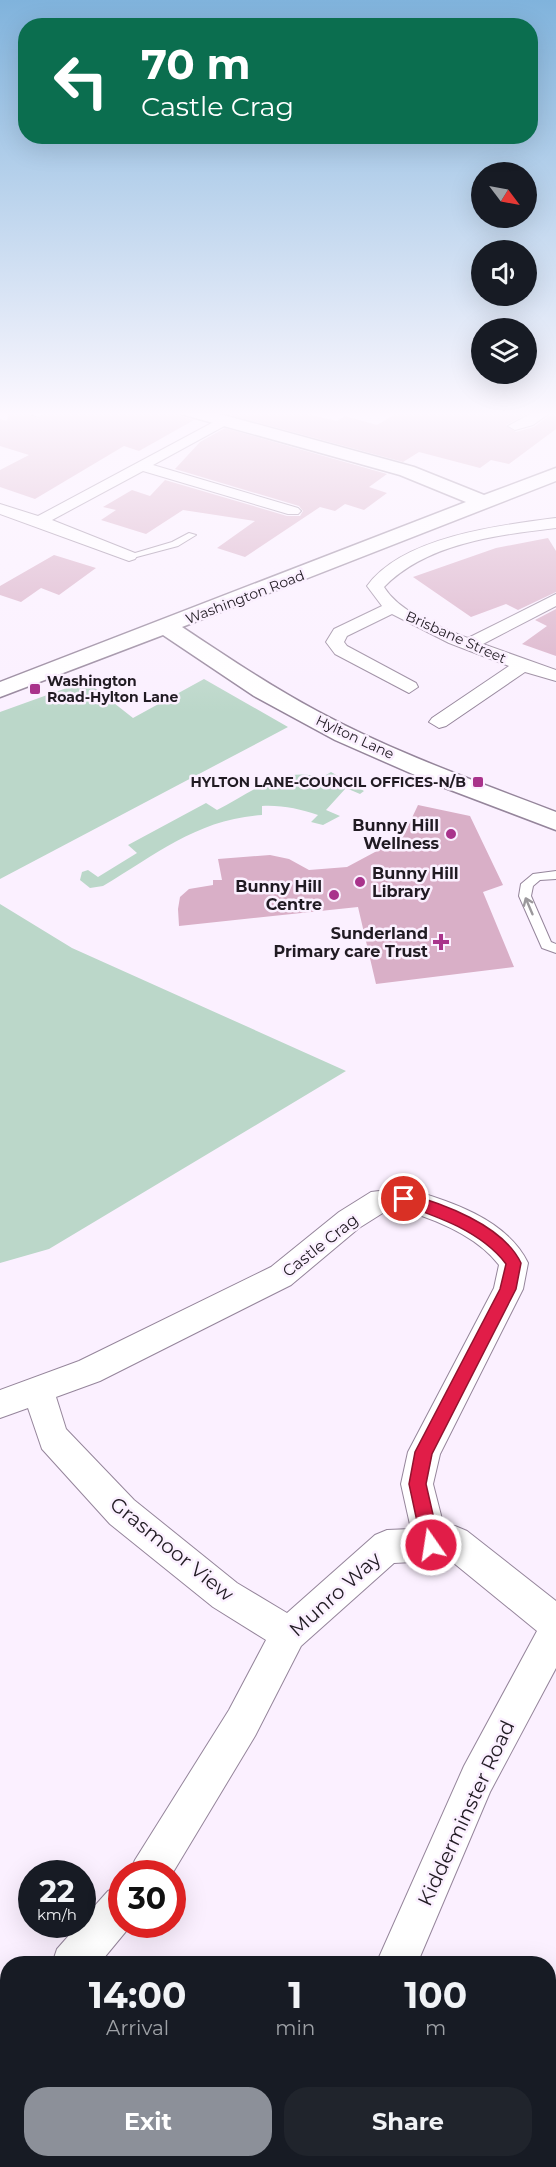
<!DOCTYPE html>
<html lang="en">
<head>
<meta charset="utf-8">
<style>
	:root { --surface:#171b24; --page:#20242c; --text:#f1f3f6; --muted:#9ea1a6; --accent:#8c9099 }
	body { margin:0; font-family:Montserrat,sans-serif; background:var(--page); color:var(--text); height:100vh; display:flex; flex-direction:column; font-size:22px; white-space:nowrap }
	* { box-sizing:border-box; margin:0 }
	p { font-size:20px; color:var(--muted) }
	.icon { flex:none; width:33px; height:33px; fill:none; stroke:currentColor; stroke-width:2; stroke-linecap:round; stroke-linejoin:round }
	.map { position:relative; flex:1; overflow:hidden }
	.details { position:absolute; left:0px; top:1956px; width:556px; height:212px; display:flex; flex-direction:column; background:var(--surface); border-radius:24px 24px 0 0; box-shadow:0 6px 24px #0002 }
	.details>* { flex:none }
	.banner { position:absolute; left:18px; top:18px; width:520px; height:126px; border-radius:24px; box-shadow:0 6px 24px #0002; background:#0b6e4f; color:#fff; overflow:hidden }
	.needle { width:39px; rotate:122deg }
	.tools { position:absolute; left:471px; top:162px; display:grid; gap:12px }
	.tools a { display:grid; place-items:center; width:66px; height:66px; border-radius:50%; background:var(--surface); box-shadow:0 6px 24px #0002; font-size:30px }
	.speed { position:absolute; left:18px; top:1860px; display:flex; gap:12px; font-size:30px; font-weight:700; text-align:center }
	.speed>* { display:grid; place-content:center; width:78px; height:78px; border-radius:50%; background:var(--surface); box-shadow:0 6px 24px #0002; line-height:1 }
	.speed small { font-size:15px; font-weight:400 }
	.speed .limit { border:9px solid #d22; background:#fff; color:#111 }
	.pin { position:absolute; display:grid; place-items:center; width:51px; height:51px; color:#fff; margin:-26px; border:3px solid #fff; border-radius:50%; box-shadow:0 2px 6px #0007 }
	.me { position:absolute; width:66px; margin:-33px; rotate:347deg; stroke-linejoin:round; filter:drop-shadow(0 0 4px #0008) }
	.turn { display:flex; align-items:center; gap:21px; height:126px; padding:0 24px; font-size:27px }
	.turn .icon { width:78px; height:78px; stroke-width:2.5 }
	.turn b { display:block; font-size:42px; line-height:51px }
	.eta { display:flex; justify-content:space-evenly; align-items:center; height:102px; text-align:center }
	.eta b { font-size:36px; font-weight:700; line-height:42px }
	.primary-button { display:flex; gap:12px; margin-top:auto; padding:12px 24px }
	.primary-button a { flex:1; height:69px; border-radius:24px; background:var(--accent); color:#fff; font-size:24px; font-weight:700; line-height:69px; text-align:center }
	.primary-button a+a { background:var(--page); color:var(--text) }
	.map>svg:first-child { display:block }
	.green { fill:#bbd7c9 }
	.building { fill:#d9afc7 }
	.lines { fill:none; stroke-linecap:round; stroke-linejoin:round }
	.service-casing { stroke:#95859b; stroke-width:2 }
	.minor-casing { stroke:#95859b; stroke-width:2 }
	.tertiary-casing { stroke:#95859b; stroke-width:3 }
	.service { fill:#fff; fill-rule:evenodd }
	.minor { fill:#fff; fill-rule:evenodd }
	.tertiary { fill:#fff; fill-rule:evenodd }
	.oneway { stroke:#9b989c }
	.route { fill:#e11d48; stroke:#92132f; stroke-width:1.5 }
	.poi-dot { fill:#a9338b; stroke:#fbf0ff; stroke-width:2 }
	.labels { text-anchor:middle; stroke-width:5; stroke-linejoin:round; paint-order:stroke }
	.far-street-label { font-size:14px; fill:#211b23; stroke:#fbf0ff }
	.far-poi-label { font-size:14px; font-weight:bold; fill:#211b23; stroke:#fbf0ff; text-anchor:start }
	.poi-label { font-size:16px; font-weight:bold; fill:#211b23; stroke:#fbf0ff; text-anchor:end }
	.street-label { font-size:16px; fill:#211b23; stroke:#fbf0ff }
	.near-street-label { font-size:20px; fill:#211b23; stroke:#fbf0ff }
</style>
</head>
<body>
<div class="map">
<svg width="556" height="2167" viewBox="0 0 556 2167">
	<rect width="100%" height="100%" fill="#fbf0ff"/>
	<path class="green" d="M 204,679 L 288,727 L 0,879 L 0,712 L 86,681 L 133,718 Z
		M 331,772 L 364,791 L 360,794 L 346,788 L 326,810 L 340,816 L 323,825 L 311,822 L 318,815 C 300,809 282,805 262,806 L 262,815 C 198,819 157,854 103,886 L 90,888 L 80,880 L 82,872 L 88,870 L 98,877 L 137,853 L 128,845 L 206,803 L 217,810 C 249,794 285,764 321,778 Z
		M 0,904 L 72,948 L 346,1071 L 49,1249 L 0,1263 Z"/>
	<path class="building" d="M 9,410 L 38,410 L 30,414 L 38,419 L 53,410 L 177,410 L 180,416 L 194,420 L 139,451 L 124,446 L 35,499 L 0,487 L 0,470 L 29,455 L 0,446 L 0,419 L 7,421 Z
		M 230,410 L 289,410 L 337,421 L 345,416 L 377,425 L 402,410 L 534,410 L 506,425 L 516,432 L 534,427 L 556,411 L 556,429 L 509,464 L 491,460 L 480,468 L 419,452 L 403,462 L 226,414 Z
		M 225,428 L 387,474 L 369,487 L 387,493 L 364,510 L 345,504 L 335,511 L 320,507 L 245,557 L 217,548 L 255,521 L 183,510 L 146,534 L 101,520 L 116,510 L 103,507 L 132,490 L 150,496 L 165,480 L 287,516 L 300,516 L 303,511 L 299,506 L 175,469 L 200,442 Z
		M 548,538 L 556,551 L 556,592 L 518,610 L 506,604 L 471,617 L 413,577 L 496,548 Z
		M 54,555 L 96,568 L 59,595 L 41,588 L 21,602 L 0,595 L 0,586 Z
		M 556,609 L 556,656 L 522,644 L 547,626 L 535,620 Z
		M 418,805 L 470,816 L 503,885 L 483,892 L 514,967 L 376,984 L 358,907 L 179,926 L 178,909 L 180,897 L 189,889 L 213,885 L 213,880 L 222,880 L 218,859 L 270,855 L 289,859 L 309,870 L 347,867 L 403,837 Z"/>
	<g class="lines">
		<defs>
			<path id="service" d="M 42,410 L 51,410 L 39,417 L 32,415 Z
				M 189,533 L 196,535 L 178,546 L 129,559 L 125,556 L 172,542 Z
				M 556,871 L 556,879 L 540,880 L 533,886 L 531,896 L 551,942 L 556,944 L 556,953 L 542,948 L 519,896 L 521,884 L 533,874 Z"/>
			<path id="minor" d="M 538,410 L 554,410 L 533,425 L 515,430 L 508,426 Z
				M 223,417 L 228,418 L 228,424 L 153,465 L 298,508 L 301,511 L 298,514 L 288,514 L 143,471 L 52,520 L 135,553 L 137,556 L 135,559 L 129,561 L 0,514 L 0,504 L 38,516 Z
				M 556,518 L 556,528 C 498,535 427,543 384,587 C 400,613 440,627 468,638 L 556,594 L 556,606 L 483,644 L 556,670 L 556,681 L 525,672 L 446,726 L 439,728 L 429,722 L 432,718 L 509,666 L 449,643 L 392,614 L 347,636 L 344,642 L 347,646 L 416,683 L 418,687 L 409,693 L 335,654 L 326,642 L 334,629 L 382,606 L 367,586 C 402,537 500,525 556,518 Z
				M 404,1188 C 448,1200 507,1219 528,1263 L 523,1289 L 440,1454 L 433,1484 L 444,1527 L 455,1526 L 467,1531 L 556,1601 L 556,1668 L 490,1792 L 417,1964 L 376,1964 L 464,1766 L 537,1631 L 450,1560 L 394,1563 L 301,1646 L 255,1736 L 172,1874 L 129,1874 L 135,1860 L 229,1710 L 266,1640 L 213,1607 L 110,1524 L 42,1449 L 28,1408 L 0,1418 L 0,1390 L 79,1361 L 271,1267 L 339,1212 L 371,1192 ZM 404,1210 C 437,1220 478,1237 499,1265 L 494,1288 L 408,1452 L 401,1484 L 411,1529 L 387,1530 L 375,1535 L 287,1613 L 237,1583 L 134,1500 L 66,1429 L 56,1397 L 100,1381 L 291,1285 L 359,1228 L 386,1211 Z
				M 122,1885 L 122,1924 L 132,1924 L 99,1964 L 52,1964 L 57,1949 L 79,1924 L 82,1924 L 82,1920 L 108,1891 Z
				M 8,2018 L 8,2066 L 0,2069 L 0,2021 Z
				M 296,2160 L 340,2160 L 338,2167 L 294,2167 Z"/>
			<path id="tertiary" d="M 179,410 L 205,410 L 414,467 L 484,495 L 556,468 L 556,481 L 182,627 C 226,656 270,686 317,711 C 393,752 475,781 556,812 L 556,830 L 440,786 L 335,740 L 254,696 L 163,635 L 0,697 L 0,682 L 466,502 L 400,475 L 181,414 Z"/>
		</defs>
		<use href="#service" class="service-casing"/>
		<use href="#minor" class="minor-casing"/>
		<use href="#tertiary" class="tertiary-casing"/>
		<use href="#service" class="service"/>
		<use href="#minor" class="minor"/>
		<use href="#tertiary" class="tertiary"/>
	</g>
	<defs><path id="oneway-shaft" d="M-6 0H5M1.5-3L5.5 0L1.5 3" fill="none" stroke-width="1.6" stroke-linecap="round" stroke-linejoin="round" transform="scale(1.5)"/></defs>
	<use class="oneway" href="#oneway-shaft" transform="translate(529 906) rotate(-113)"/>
	<linearGradient id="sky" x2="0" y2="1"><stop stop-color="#80b3dc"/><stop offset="0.58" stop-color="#fdf8ff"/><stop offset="1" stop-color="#fdf8ff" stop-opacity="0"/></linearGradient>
	<rect width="556" height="713" fill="url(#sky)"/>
	<path class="route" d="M 404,1193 C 442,1203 503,1225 521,1263 L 516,1289 L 432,1454 L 426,1484 L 440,1545 L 438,1552 L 431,1554 L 425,1552 L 422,1545 L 409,1484 L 415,1452 L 500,1289 L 506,1264 C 481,1231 436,1216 398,1203 L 396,1199 L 398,1195 Z"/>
	<g class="poi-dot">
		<rect x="29" y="683" width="12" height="12" rx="3"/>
		<rect x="472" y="776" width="12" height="12" rx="3"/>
		<circle cx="451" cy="834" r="6"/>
		<circle cx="360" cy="882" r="6"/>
		<circle cx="334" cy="895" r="6"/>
		<path d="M438 933h6v6h6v6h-6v6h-6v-6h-6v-6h6z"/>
	</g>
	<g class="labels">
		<g class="far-street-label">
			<text transform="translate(245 597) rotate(-21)" y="5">Washington Road</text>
			<text transform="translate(456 637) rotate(24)" y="5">Brisbane Street</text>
			<text transform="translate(355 737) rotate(25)" y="5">Hylton Lane</text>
		</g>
		<g class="far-poi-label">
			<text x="47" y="686">Washington<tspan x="47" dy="16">Road-Hylton Lane</tspan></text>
			<text x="466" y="787" text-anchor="end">HYLTON LANE-COUNCIL OFFICES-N/B</text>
		</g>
		<g class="poi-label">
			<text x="439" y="831">Bunny Hill<tspan x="439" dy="18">Wellness</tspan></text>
			<text x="372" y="879" text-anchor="start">Bunny Hill<tspan x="372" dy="18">Library</tspan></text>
			<text x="322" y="892">Bunny Hill<tspan x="322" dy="18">Centre</tspan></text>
			<text x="428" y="939">Sunderland<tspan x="428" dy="18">Primary care Trust</tspan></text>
		</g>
		<g class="street-label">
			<text transform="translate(320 1245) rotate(-38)" y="6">Castle Crag</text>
		</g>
		<g class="near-street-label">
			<text transform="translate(172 1549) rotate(39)" y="7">Grasmoor View</text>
			<text transform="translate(335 1594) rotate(-42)" y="7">Munro Way</text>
			<text transform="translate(466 1813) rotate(-65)" y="7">Kidderminster Road</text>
		</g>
	</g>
</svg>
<div class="tools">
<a><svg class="needle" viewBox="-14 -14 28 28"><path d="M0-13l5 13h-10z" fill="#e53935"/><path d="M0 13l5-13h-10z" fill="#9ea1a6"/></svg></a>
<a><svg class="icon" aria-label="sound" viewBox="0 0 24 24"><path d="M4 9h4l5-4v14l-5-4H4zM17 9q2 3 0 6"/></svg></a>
<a><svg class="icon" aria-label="layers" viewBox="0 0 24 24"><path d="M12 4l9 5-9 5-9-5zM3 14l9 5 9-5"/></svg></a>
</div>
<div class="speed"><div>22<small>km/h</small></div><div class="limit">30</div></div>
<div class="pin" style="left:404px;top:1199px;background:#d93025"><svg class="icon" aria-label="arrive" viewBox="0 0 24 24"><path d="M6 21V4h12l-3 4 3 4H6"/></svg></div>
<svg class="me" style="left:431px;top:1545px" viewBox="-20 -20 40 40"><circle r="17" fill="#e11d48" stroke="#fff" stroke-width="3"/><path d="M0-11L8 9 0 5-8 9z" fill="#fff"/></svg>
<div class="banner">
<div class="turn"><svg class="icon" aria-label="left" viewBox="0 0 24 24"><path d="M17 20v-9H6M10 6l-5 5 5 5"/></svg><div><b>70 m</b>Castle Crag</div></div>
</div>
<section class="details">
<div class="eta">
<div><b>14:00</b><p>Arrival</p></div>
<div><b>1</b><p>min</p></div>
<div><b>100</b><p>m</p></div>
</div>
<div class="primary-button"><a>Exit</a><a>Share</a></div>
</section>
</div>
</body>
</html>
